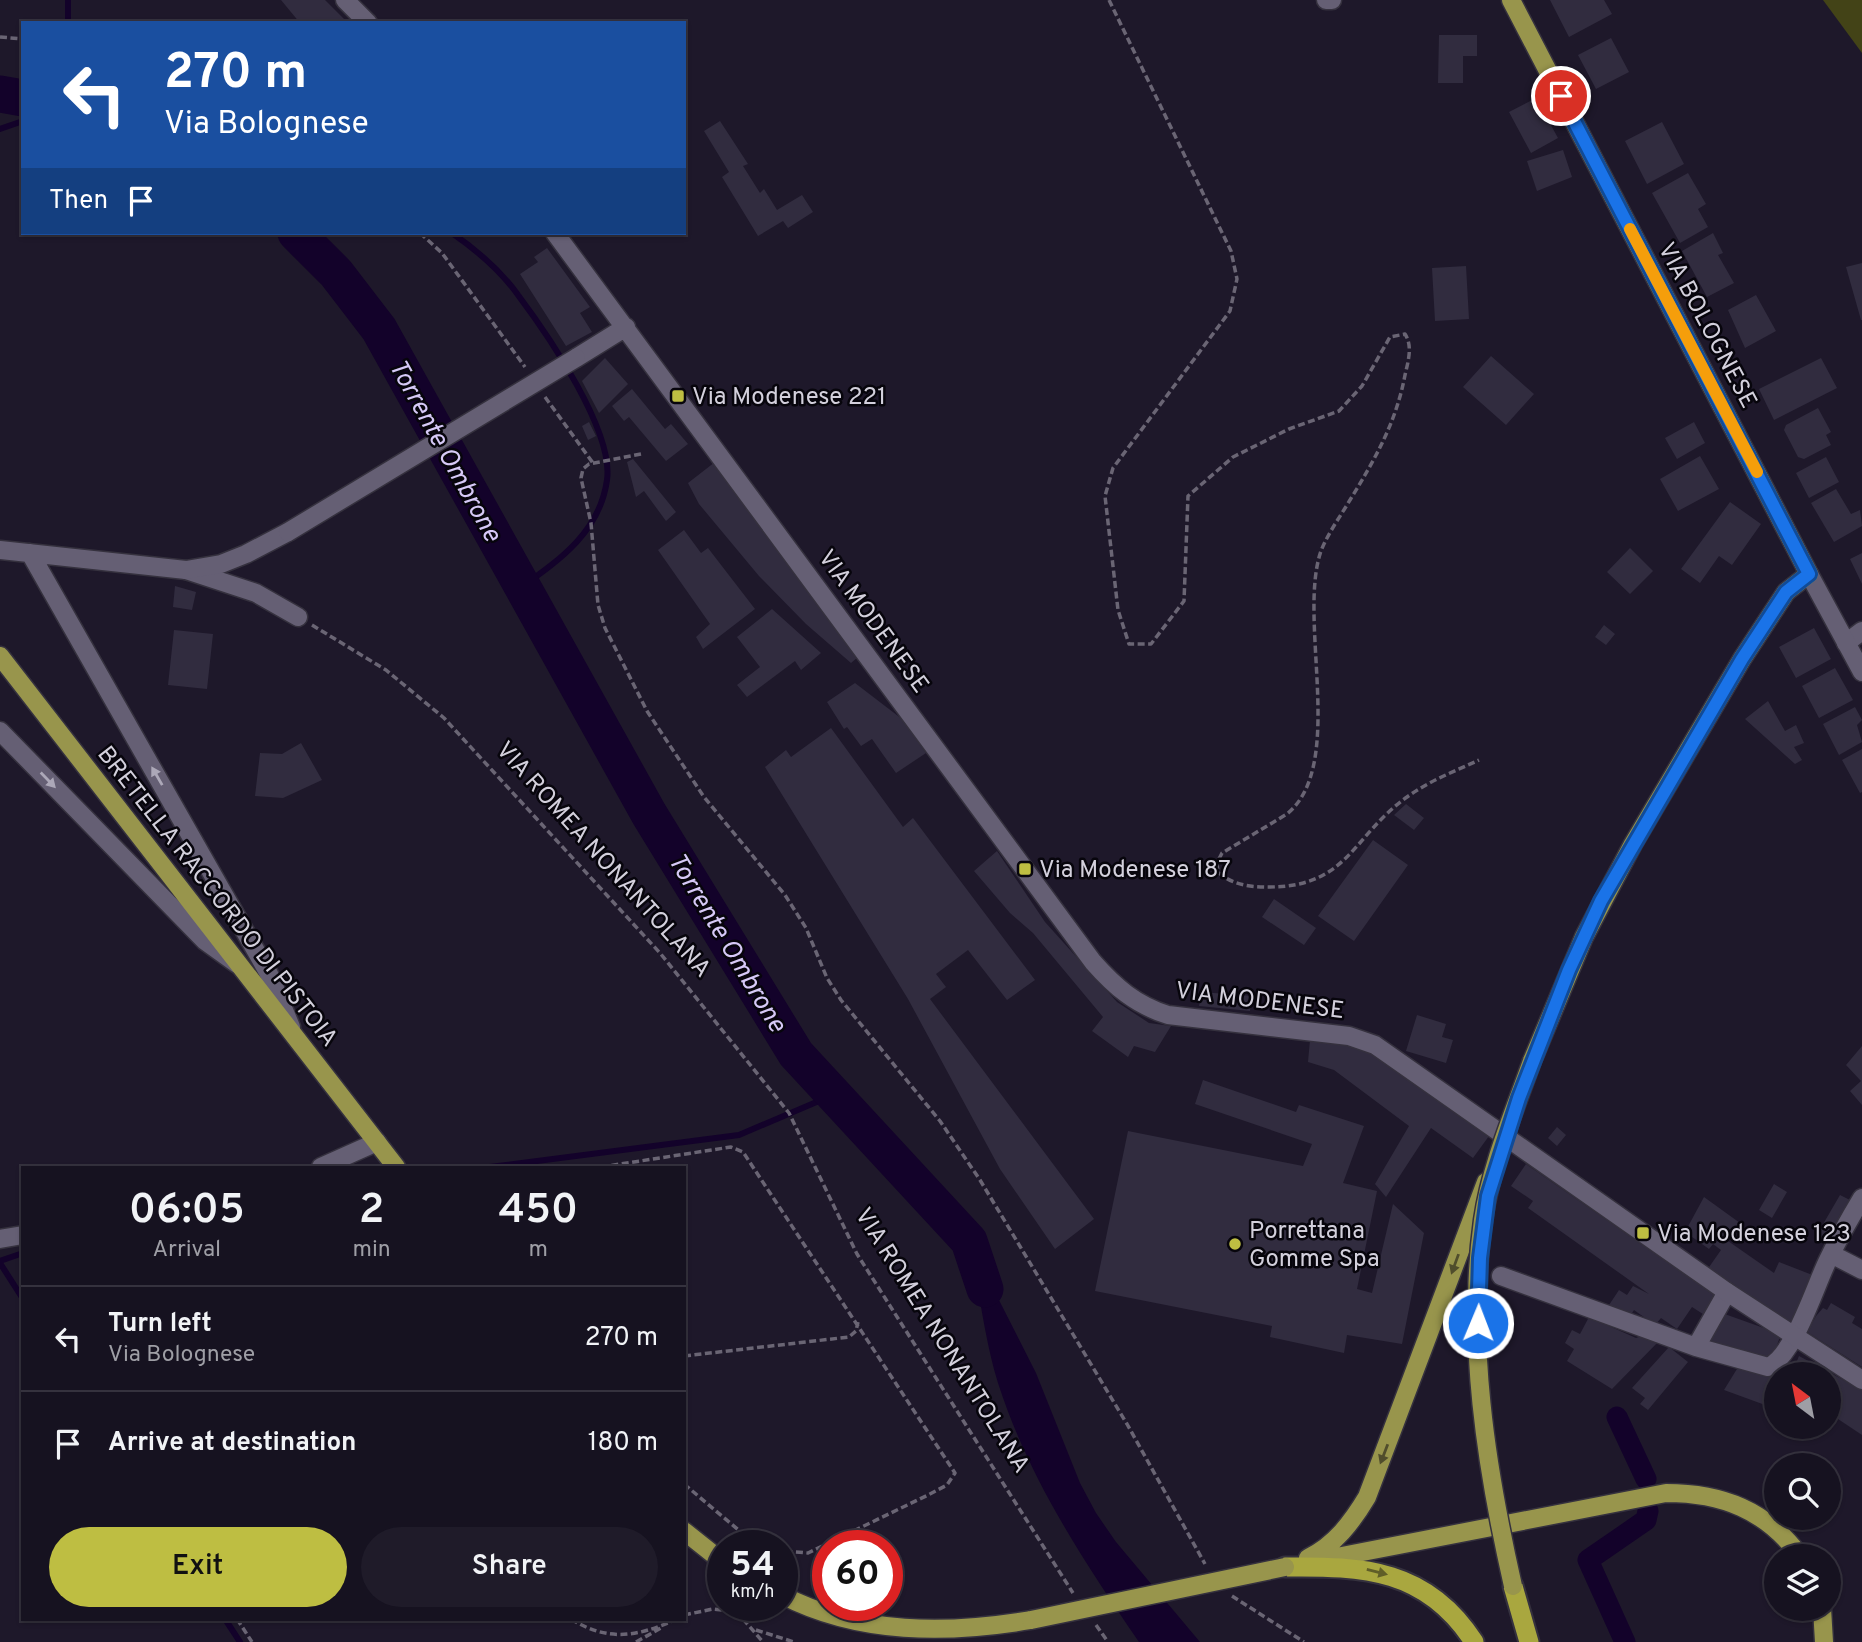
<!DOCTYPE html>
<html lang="en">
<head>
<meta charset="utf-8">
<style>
	:root { --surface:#161220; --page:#1f1b29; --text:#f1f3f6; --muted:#9e9ea5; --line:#35323e; --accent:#bebe42 }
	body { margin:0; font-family:Overpass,sans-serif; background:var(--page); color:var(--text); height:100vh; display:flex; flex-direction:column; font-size:26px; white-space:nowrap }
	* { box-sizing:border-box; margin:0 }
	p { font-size:23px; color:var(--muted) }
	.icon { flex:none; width:38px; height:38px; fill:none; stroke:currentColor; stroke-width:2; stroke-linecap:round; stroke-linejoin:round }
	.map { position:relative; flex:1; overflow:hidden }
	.panel { position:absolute; left:21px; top:1166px; width:665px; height:455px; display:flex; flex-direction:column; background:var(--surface); border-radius:0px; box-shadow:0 2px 5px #0004,0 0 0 2px var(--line) }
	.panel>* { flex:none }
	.top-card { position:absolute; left:21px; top:21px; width:665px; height:214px; border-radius:0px; box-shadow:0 2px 5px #0004,0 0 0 2px var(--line); background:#1a4fa0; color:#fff; overflow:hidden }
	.needle { width:46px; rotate:328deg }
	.controls { position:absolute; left:1764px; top:1362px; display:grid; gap:14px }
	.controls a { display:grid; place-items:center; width:77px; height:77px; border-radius:50%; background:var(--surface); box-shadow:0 2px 5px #0004,0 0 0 2px var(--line); font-size:35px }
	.speed { position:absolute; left:707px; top:1530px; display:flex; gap:14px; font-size:35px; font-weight:700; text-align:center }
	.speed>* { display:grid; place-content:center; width:91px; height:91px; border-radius:50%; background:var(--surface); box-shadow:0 2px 5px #0004,0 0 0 2px var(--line); line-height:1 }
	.speed small { font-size:18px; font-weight:400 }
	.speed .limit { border:10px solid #d22; background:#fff; color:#111 }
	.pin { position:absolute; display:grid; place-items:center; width:60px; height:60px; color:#fff; margin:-30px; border:4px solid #fff; border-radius:50%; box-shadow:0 2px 7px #0007 }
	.me { position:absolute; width:77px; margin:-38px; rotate:1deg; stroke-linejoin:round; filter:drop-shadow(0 0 5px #0008) }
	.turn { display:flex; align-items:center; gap:24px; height:147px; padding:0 28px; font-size:32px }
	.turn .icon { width:91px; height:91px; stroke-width:2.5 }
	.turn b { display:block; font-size:49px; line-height:60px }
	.then { display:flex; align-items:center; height:66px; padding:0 28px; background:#0003; gap:14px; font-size:26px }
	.eta { display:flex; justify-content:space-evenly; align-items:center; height:119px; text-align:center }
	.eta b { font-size:42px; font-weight:600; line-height:49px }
	.action { display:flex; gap:14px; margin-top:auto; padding:14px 28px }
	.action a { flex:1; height:80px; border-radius:42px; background:var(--accent); color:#111; font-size:28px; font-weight:600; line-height:80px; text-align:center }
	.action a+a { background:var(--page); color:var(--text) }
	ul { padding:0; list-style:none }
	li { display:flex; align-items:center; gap:21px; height:105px; padding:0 28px; border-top:2px solid var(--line) }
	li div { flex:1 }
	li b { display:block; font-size:26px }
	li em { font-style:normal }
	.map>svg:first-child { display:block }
	.green { fill:#434317 }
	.water { fill:#13022a }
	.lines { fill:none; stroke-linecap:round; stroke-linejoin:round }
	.stream { stroke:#13022a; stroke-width:6 }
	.canal { stroke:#13022a; stroke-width:21 }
	.river { stroke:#13022a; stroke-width:37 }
	.building { fill:#312c3f }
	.minor-casing { stroke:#35313e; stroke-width:21 }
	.tertiary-casing { stroke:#35313e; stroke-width:21 }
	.secondary-casing { stroke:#35313e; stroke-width:21 }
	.primary-casing { stroke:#35313e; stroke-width:21 }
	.trunk-casing { stroke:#35313e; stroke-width:23 }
	.path { stroke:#6a6574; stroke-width:3.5; stroke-dasharray:7 3.5; stroke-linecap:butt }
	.minor { stroke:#655f74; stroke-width:18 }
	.tertiary { stroke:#655f74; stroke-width:18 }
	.secondary { stroke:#655f74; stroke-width:18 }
	.primary { stroke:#98954c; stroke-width:18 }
	.trunk { stroke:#a9a73f; stroke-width:19 }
	.tertiary-bridge-casing { stroke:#35313e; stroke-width:21; stroke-linecap:butt }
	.primary-bridge-casing { stroke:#35313e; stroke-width:21; stroke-linecap:butt }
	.tertiary-bridge { stroke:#655f74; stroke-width:18 }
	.primary-bridge { stroke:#98954c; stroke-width:18 }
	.oneway { fill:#aca8b8 }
	.oneway2 { fill:#504d2c }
	.oneway3 { fill:#605e28 }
	.route-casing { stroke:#114b97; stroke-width:18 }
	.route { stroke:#1a73e8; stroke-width:12 }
	.slow { stroke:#f59e0b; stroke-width:12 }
	.poi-dot { fill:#bebe42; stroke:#07050c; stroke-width:2.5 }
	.labels { text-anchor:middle; stroke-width:5; stroke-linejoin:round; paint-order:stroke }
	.street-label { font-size:24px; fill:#d3d0dc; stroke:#07050c }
	.poi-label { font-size:24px; fill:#d3d0dc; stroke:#07050c; text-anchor:start }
	.water-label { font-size:26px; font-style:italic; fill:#d6c9f7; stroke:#07050c }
</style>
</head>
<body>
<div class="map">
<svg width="1862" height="1642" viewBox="0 0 1862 1642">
	<rect width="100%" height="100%" fill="#1e182a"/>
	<path class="green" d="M 1823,0 L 1862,0 L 1862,53 Z"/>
	<path class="water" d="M 969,1241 L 1036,1373 L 1080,1483 L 1096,1513 L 1116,1542 L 1200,1642 L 1139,1642 C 1083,1560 1029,1479 998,1383 C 984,1338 979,1287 969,1241 Z"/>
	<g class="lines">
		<path class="stream" d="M 68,23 L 68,0
			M 0,129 L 23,121
			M 452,233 C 475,249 501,271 518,295 C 548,335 614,431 607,480 C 600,531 561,559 523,586
			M 490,1167 L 739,1135 L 833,1095
			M 0,1261 L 23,1253
			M 0,1263 L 23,1299
			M 225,1619 L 240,1642"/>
		<path class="canal" d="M 1617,1417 L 1646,1479
			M 1625,1642 L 1588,1560 L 1646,1520 L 1648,1511"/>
		<path class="river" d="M 0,94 L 23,98
			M 296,233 L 336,273 L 379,329 L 649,814 L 796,1054 L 969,1241 L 985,1289"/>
	</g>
	<path class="building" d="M 281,0 L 325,0 L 348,23 L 313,23 L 309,19 L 300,23 Z
		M 1550,0 L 1604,0 L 1612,14 L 1569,37 Z
		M 1439,35 L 1477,35 L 1477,56 L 1463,56 L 1463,83 L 1438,83 Z
		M 1611,38 L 1629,72 L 1596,89 L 1578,55 Z
		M 1536,98 L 1558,138 L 1531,153 L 1509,112 Z
		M 720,121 L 748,164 L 743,166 L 760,193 L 764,189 L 777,210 L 802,195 L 813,212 L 788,228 L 783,221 L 758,236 L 722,177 L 729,172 L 704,131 Z
		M 1662,122 L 1684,164 L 1647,184 L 1625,141 Z
		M 1563,150 L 1572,177 L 1537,191 L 1527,161 Z
		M 1688,173 L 1706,204 L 1698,209 L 1708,227 L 1680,243 L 1652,193 Z
		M 1713,233 L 1723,253 L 1718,255 L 1734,283 L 1707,297 L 1682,251 Z
		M 547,248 L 590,307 L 580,313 L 592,332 L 566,346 L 520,274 L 538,262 L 534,257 Z
		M 1862,263 L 1862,320 L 1861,320 L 1846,267 Z
		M 1466,266 L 1469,319 L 1435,321 L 1432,268 Z
		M 1756,295 L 1776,331 L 1745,348 L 1728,310 Z
		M 1491,356 L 1534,394 L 1506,425 L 1463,387 Z
		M 605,358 L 628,384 L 599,413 L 582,381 Z
		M 1821,358 L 1837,388 L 1774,420 L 1759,389 Z
		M 632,389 L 665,429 L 671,424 L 688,444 L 666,461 L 629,417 L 624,421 L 612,406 Z
		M 1818,408 L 1831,432 L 1826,435 L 1831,445 L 1804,459 L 1798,457 L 1784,430 L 1786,425 Z
		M 589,422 L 596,436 L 588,440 L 582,426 Z
		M 1694,422 L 1705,443 L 1677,459 L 1665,438 Z
		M 1700,456 L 1719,489 L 1678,511 L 1660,479 Z
		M 1826,457 L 1839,482 L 1809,498 L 1796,473 Z
		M 633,459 L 676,512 L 666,521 L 644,491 L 636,497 L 627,462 Z
		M 715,462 L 765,526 L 761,528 L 858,657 L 851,663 L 806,624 L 759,576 L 699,504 L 688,483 Z
		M 1836,489 L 1851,514 L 1860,510 L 1862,526 L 1834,542 L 1811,503 Z
		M 1730,502 L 1761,524 L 1732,565 L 1719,556 L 1700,583 L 1681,569 Z
		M 684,530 L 701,553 L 708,548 L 755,609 L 703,649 L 696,637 L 710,624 L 658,550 Z
		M 1630,548 L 1653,571 L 1630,594 L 1607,572 Z
		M 1862,553 L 1862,584 L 1850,559 Z
		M 175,586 L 196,592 L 192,610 L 173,607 Z
		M 772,609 L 821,653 L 801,670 L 795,661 L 747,697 L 737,685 L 760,667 L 737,637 Z
		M 1604,625 L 1615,634 L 1606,645 L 1595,637 Z
		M 1814,628 L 1831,659 L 1796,678 L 1779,647 Z
		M 174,630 L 213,634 L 207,689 L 168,685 Z
		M 1835,668 L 1853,700 L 1819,718 L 1802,686 Z
		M 855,683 L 902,719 L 926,753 L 896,773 L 872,739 L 861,746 L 847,727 L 844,729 L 827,702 Z
		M 1768,701 L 1785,731 L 1796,725 L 1804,743 L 1794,747 L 1802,760 L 1795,764 L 1745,719 Z
		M 1855,707 L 1862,720 L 1857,725 L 1862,742 L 1839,755 L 1823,724 Z
		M 831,728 L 903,827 L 913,818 L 1035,980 L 1007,1000 L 968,950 L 936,974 L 946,987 L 930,999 L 1094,1219 L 1055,1249 L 1000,1169 L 908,999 L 765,767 L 786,750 L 791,757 Z
		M 301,743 L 322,780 L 283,798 L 255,796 L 260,753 L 282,754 Z
		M 1862,749 L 1862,792 L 1860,793 L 1842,760 Z
		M 1406,804 L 1424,818 L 1414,830 L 1394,815 Z
		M 1373,840 L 1408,865 L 1354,941 L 1318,916 Z
		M 997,851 L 1045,922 L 1117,1002 L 1149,1023 L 1171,1026 L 1155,1052 L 1134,1046 L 1128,1057 L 1092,1031 L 1103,1017 L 1033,933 L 1010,913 L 974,871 Z
		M 1274,899 L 1316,928 L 1304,945 L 1262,917 Z
		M 1201,992 L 1252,996 L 1250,1011 L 1199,1006 Z
		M 1417,1015 L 1446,1024 L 1442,1037 L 1453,1040 L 1446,1063 L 1406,1051 Z
		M 1310,1040 L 1332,1040 L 1374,1050 L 1412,1077 L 1409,1080 L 1489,1136 L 1473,1158 L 1431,1128 L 1386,1197 L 1375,1184 L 1409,1126 L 1334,1070 L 1308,1062 Z
		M 1862,1046 L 1862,1105 L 1850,1091 L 1861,1081 L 1846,1065 Z
		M 1203,1080 L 1296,1112 L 1299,1105 L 1364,1126 L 1343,1183 L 1377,1191 L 1357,1289 L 1372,1293 L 1393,1204 L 1424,1233 L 1402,1344 L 1347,1335 L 1344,1353 L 1270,1337 L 1272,1326 L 1095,1291 L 1128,1131 L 1303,1166 L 1312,1144 L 1195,1104 Z
		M 1557,1127 L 1566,1135 L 1557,1146 L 1548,1138 Z
		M 1526,1164 L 1719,1298 L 1706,1316 L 1692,1307 L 1677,1329 L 1661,1318 L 1655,1325 L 1634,1310 L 1630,1316 L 1607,1308 L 1619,1290 L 1627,1295 L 1633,1286 L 1649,1294 L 1528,1208 L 1533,1201 L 1511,1186 Z
		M 1774,1184 L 1787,1192 L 1772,1218 L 1759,1210 Z
		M 1840,1195 L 1854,1202 L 1828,1246 L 1815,1238 Z
		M 1704,1197 L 1740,1223 L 1728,1241 L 1774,1273 L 1779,1262 L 1815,1276 L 1795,1325 L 1707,1270 L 1721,1250 L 1713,1244 L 1709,1249 L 1685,1232 Z
		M 1831,1303 L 1855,1317 L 1852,1323 L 1862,1329 L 1862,1367 L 1807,1332 L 1816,1316 L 1823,1308 L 1827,1310 Z
		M 1719,1312 L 1781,1334 L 1771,1362 L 1709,1340 Z
		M 1589,1317 L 1636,1338 L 1644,1335 L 1659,1341 L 1612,1389 L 1567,1361 L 1574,1349 L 1565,1343 L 1572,1330 L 1580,1334 Z
		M 1669,1347 L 1688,1362 L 1648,1410 L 1640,1404 L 1645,1398 L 1632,1388 Z
		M 1799,1356 L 1862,1390 L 1862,1435 L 1829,1413 L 1829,1374 L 1776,1374 L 1776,1409 L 1724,1390 L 1740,1364 L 1774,1367 L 1792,1373 Z"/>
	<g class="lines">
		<defs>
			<path id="minor" d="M 1326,0 L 1332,0
				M 186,570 L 256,593 L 298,617
				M 1846,643 L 1862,631
				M 321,1167 L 377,1142
				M 0,1239 L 23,1235
				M 1831,1254 L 1862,1270
				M 1501,1276 L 1696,1347 L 1768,1367 C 1794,1356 1815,1286 1828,1260 C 1838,1239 1850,1218 1862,1198
				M 1696,1347 L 1727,1292"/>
			<path id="tertiary" d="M 345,0 L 368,23
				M 555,233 L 1093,962 C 1115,987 1136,1005 1168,1015 L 1349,1036 L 1375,1045 L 1727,1292 L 1862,1380
				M 576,358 L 626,327
				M 0,550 L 186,570 L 221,564 L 246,554 L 288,532
				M 30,553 L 269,974 L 291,1027
				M 0,731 L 205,941 L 237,964"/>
			<path id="secondary" d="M 1809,574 L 1862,672"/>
			<path id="primary" d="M 1511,0 L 1809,574 L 1786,592 L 1742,659 L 1633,844 L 1584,937 L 1532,1061
				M 0,656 L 396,1167
				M 684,1531 L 723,1562
				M 1308,1558 C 1335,1545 1352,1522 1367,1497 L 1486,1182
				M 1311,1562 L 1666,1493 C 1722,1493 1766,1510 1800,1556
				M 782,1595 C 859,1635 948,1634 1031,1620
				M 1822,1608 L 1824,1642"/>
			<path id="trunk" d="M 1285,1567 C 1364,1566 1427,1569 1474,1642
				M 1513,1586 L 1529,1642"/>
		</defs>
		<use href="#minor" class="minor-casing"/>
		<use href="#tertiary" class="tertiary-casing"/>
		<use href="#secondary" class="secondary-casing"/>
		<use href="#primary" class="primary-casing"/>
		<use href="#trunk" class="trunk-casing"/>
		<path class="path" d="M 1109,0 L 1231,251 L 1237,279 L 1230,311 L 1113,468 L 1105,496 L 1118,610 L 1129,644 L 1151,644 L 1184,601 L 1188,496 L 1233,457 L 1289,429 L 1339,411 L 1362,386 L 1390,337 L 1405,334 C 1413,346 1408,362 1405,375 C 1396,423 1375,459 1350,500 C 1340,517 1328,533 1321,551 C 1297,620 1347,765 1287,814 L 1222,853 L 1217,863 L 1218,872 C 1232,885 1250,887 1268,887 C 1349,887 1351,837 1407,797 C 1429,781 1455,771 1479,760
			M 0,37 L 23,39
			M 420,233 L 442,253 L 525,367
			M 545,397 L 593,463
			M 641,454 L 589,464 L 583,469 L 581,478 L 591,523 L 598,605 L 605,628 L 647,711 L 704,797 L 785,895 L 806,928 L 827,978 L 841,1000 L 940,1121 L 980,1180 L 1127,1424 L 1205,1564
			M 312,625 L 386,670 L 444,718 L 660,953 L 789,1113 L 857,1254 L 1073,1593
			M 601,1167 L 731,1147 L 743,1152 L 955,1473 L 947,1485 L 928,1495 L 808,1553 L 782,1551
			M 684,1356 L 849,1337 L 856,1331 L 858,1322
			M 684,1484 L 748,1538 L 764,1545
			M 1232,1596 L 1304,1642
			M 684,1615 L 713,1609 L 737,1612 L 763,1642
			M 237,1619 L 252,1642
			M 571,1619 C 608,1642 637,1637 677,1619
			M 1096,1625 L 1108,1642
			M 756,1630 L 794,1642
			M 636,1642 L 661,1628"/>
		<use href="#minor" class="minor"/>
		<use href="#tertiary" class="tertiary"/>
		<use href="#secondary" class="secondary"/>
		<use href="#primary" class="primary"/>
		<use href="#trunk" class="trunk"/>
		<defs>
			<path id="tertiary-bridge" d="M 288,532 L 576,358"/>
			<path id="primary-bridge" d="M 1513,1586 C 1486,1467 1466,1341 1483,1220 C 1491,1165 1514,1112 1532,1061
				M 1031,1620 L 1285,1567"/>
		</defs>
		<use href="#tertiary-bridge" class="tertiary-bridge-casing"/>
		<use href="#primary-bridge" class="primary-bridge-casing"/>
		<use href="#tertiary-bridge" class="tertiary-bridge"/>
		<use href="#primary-bridge" class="primary-bridge"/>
	</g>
	<defs><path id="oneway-solid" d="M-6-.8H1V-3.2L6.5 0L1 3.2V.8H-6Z" transform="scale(1.75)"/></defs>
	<g class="oneway">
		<use href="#oneway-solid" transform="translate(157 776) rotate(-120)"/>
		<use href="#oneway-solid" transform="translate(48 780) rotate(46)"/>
	</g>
	<g class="oneway2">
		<use href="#oneway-solid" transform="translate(1455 1264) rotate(110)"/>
		<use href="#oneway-solid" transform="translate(1384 1454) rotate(111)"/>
	</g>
	<use class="oneway3" href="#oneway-solid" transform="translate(1377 1572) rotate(14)"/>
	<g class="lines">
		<defs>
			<path id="route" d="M 1478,1323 L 1480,1258 L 1488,1196 L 1519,1098 L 1569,970 L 1601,901 L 1742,659 L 1786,592 L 1809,574 L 1561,96"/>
		</defs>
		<use href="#route" class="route-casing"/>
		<use href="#route" class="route"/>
		<path class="slow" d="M 1630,229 L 1757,472"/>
	</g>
	<g class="poi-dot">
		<rect x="671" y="389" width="14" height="14" rx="3.5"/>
		<rect x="1018" y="862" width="14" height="14" rx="3.5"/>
		<rect x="1636" y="1226" width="14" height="14" rx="3.5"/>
		<circle cx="1235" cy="1244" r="7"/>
	</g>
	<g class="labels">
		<g class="street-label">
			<text transform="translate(1708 325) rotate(62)" y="8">VIA BOLOGNESE</text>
			<text transform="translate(874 621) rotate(54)" y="8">VIA MODENESE</text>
			<text transform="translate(604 859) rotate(48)" y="8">VIA ROMEA NONANTOLANA</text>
			<text transform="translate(218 896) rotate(52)" y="8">BRETELLA RACCORDO DI PISTOIA</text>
			<text transform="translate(1260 1000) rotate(7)" y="8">VIA MODENESE</text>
			<text transform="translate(943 1340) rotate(58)" y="8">VIA ROMEA NONANTOLANA</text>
		</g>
		<g class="poi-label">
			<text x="692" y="404">Via Modenese 221</text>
			<text x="1039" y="877">Via Modenese 187</text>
			<text x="1249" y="1238">Porrettana<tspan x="1249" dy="28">Gomme Spa</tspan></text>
			<text x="1657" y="1241">Via Modenese 123</text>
		</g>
		<g class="water-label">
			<text transform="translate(446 450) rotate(61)" y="9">Torrente Ombrone</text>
			<text transform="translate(728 942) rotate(59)" y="9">Torrente Ombrone</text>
		</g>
	</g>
</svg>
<div class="controls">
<a><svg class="needle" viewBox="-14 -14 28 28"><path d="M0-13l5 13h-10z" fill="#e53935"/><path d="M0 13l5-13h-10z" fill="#9e9ea5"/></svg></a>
<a><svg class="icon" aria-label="search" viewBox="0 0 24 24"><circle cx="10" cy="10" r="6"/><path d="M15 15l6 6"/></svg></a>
<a><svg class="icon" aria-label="layers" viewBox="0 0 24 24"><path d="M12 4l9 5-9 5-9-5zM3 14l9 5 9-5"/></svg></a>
</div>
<div class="speed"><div>54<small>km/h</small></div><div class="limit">60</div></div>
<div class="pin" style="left:1561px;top:96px;background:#d93025"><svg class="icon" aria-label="arrive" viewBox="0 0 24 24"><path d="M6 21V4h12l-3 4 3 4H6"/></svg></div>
<svg class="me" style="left:1478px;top:1323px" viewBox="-20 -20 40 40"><circle r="17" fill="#1a73e8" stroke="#fff" stroke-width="3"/><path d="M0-11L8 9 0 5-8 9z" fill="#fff"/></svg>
<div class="top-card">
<div class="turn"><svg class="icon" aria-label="left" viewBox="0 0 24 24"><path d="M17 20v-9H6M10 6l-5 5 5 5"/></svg><div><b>270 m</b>Via Bolognese</div></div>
<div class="then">Then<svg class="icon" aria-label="arrive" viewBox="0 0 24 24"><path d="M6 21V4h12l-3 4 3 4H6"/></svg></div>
</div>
<section class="panel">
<div class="eta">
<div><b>06:05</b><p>Arrival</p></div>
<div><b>2</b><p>min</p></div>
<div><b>450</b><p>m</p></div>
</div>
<ul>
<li><svg class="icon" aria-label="left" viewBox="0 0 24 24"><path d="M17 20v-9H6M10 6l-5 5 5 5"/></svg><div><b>Turn left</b><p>Via Bolognese</p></div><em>270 m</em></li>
<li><svg class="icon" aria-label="arrive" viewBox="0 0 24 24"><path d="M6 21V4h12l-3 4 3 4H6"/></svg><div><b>Arrive at destination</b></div><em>180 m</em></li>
</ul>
<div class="action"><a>Exit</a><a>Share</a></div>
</section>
</div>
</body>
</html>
